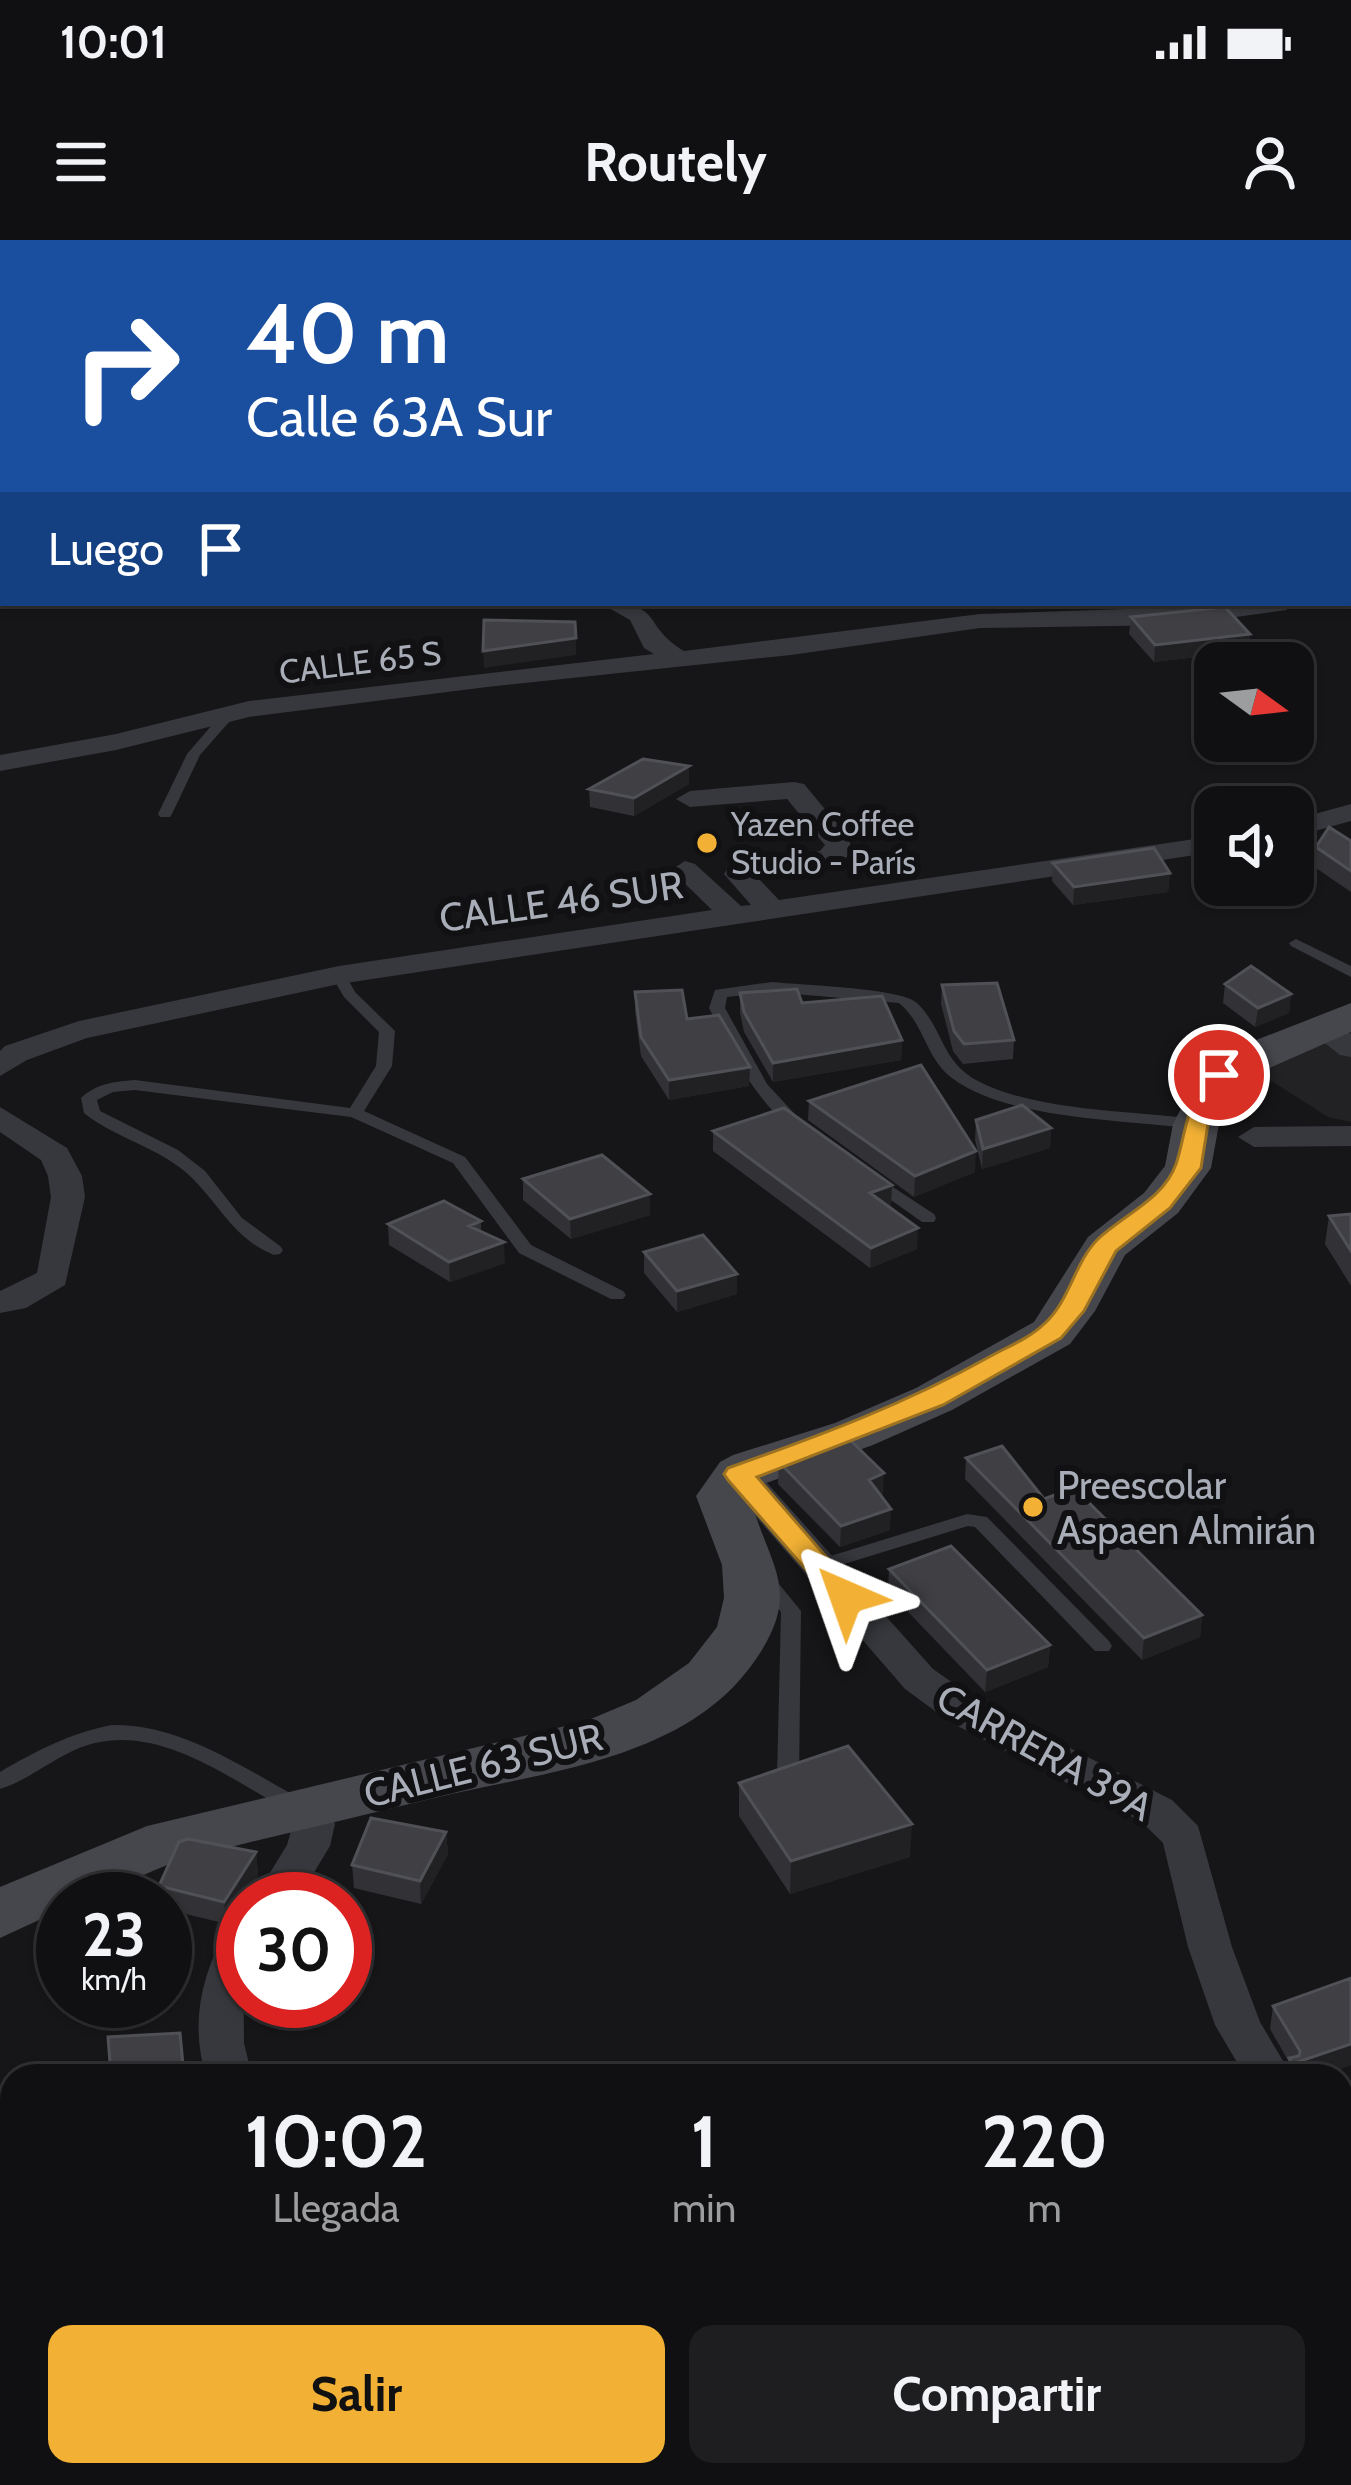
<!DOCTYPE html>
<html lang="es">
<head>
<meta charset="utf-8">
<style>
	:root { --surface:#101012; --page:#1e1e20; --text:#f1f3f6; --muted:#9c9d9f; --line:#303032; --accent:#f2b134 }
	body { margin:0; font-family:Cabin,sans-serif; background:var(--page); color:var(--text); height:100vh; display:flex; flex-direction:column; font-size:45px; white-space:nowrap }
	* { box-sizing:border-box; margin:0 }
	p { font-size:39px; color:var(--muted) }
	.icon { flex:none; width:66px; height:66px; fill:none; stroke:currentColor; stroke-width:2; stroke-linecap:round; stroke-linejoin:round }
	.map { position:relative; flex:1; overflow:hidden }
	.side { position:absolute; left:0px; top:1824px; width:1353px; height:423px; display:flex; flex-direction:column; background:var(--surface); border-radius:36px 36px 0 0; box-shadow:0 3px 9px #0004,0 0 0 3px var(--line) }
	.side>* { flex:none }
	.banner { position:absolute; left:0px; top:0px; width:1353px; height:366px; box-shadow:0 3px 9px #0004,0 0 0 3px var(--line); background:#1a4fa0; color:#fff; overflow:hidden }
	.needle { width:78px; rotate:105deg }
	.fabs { position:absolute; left:1194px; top:402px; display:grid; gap:24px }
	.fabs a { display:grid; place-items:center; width:120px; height:120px; border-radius:24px; background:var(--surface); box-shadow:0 3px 9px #0004,0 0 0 3px var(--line); font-size:60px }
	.speed { position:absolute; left:36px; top:1632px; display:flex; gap:24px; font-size:60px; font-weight:700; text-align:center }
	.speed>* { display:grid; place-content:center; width:156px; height:156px; border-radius:50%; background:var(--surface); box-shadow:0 3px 9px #0004,0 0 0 3px var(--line); line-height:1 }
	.speed small { font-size:30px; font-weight:400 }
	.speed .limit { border:18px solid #d22; background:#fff; color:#111 }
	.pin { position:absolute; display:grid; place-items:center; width:102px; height:102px; color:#fff; margin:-51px; border:6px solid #fff; border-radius:50%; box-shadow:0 3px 12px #0007 }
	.me { position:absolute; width:132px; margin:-66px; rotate:317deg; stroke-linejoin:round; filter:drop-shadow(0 0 9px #0008) }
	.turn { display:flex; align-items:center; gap:42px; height:252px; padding:0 48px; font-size:54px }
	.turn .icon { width:156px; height:156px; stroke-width:2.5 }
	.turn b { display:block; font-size:84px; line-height:102px }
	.then { display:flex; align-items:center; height:114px; padding:0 48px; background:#0003; gap:24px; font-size:45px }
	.eta { display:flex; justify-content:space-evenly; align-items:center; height:204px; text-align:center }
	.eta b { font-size:72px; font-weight:700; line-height:84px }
	.cta { display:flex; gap:24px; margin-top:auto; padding:24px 48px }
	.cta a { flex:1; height:138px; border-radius:24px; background:var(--accent); color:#111; font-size:48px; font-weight:700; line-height:138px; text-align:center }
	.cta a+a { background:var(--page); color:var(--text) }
	.status { display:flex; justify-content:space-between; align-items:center; height:84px; padding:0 60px; background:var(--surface); direction:ltr }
	.status svg { height:33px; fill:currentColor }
	header { display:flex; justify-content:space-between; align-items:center; height:156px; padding:0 48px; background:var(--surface); font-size:54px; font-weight:700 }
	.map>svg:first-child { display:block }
	.built { fill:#222225 }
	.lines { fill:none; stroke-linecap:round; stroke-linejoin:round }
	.lane { fill:#37383d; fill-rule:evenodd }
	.street { fill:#37383d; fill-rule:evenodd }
	.secondary { fill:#45474d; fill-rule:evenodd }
	.wall { fill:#323236 }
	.shaded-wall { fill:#212124 }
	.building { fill:#3f3f44; stroke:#4f5156; stroke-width:3 }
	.route { fill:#f2b134; stroke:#9d7322; stroke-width:3 }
	.poi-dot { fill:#f2b134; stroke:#111113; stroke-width:4.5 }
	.labels { text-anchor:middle; stroke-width:12; stroke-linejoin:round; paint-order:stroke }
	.far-street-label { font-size:33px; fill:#a8adb8; stroke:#111113 }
	.far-poi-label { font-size:33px; fill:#a8adb8; stroke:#111113; text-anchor:start }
	.street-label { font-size:39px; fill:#a8adb8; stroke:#111113 }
	.poi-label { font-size:39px; fill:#a8adb8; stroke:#111113; text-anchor:start }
</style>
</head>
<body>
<div class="status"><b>10:01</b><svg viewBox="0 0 49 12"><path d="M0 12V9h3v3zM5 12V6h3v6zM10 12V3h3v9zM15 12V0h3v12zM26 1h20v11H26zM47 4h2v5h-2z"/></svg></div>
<header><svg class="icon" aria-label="menu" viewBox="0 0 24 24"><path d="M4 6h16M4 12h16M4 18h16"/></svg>Routely<svg class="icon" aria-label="person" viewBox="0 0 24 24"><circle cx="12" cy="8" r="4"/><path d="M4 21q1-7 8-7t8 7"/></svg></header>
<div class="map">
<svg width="1351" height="2245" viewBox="0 0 1351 2245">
	<rect width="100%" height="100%" fill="#161618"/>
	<path class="built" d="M 1351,792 L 1351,882 L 1328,877 L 1256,831 Z"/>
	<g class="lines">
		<path class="lane" d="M 1350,289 L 1351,289 L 1351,297 L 1350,297 Z
			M 230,469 L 237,473 L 200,515 L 172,574 L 170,577 L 160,577 L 158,574 L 187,514 L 225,470 Z
			M 1296,699 L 1351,726 L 1351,737 L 1291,706 L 1289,703 Z
			M 339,730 L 344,732 L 355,752 L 395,791 L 392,826 L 364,871 L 465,917 L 531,1005 L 623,1051 L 626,1055 L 623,1059 L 611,1059 L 519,1013 L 453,923 L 351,877 L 135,850 L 113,852 L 97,860 L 100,871 L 178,910 L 205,931 L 242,978 L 280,1006 L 283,1010 L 280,1014 L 274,1015 C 235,1000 219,964 191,937 C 160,907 116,899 84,873 L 81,858 C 97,843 114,842 135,840 L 350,868 L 376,826 L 379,792 L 344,757 L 331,735 Z
			M 772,742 C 799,745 902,748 917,763 C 944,789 941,822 978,841 C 1035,871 1132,871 1196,879 L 1204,884 L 1196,889 C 1127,880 1007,880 952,838 C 926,819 924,783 899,763 L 772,752 L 727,757 L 725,768 L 767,844 L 805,885 L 797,890 L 791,888 C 752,856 732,812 709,768 L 715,750 Z
			M 873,934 L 934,974 L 936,978 L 934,982 L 922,982 L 867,943 L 865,939 Z
			M 967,1274 L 987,1277 L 1109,1401 L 1112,1406 L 1109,1411 L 1095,1411 L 975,1287 L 968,1286 L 818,1332 L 808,1326 L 811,1322 Z
			M 763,1331 L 770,1333 L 801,1371 L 799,1537 L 795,1542 L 781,1542 L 777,1537 L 781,1372 L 753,1337 Z
			M 112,1485 C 182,1484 243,1528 303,1560 L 306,1565 L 303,1570 L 287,1570 C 227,1537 154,1480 82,1507 C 53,1518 29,1540 0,1549 L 0,1532 C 36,1511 70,1493 112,1485 Z
			M 93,1821 L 101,1824 L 106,1836 L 82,1836 L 85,1824 Z"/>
		<path class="street" d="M 120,0 L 140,0 L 141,3 L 121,3 Z
			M 394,0 L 424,0 L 392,3 Z
			M 601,0 L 623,0 L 599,3 Z
			M 1153,0 L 1184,0 L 1186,3 L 1156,3 Z
			M 1240,0 L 1264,0 L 1238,3 Z
			M 3,31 L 3,43 L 0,44 L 0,32 Z
			M 1351,91 L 1351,104 L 1350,104 L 1350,91 Z
			M 3,100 L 3,112 L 0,113 L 0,101 Z
			M 1350,347 L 1351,347 L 1351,361 L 1350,361 Z
			M 600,363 C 667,363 639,384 684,411 L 980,374 L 1298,363 L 1286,370 L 1178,385 L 980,388 L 791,415 L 487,447 L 249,477 L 116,510 L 0,531 L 0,515 L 116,494 L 249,461 L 654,414 L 644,408 L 630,380 Z
			M 794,542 L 804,544 L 849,598 L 852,613 L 837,624 L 759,639 L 779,660 L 1215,596 L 1215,612 L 339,744 L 87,798 L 27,820 L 0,836 L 0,811 L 5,806 L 79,781 L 339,726 L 712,670 L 671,630 L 685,621 L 695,624 L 741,666 L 751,665 L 724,634 L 728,628 L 820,611 L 825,605 L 787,559 L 690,567 L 676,559 L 690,551 Z
			M 1351,564 L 1351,581 L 1293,597 L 1293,580 Z
			M 1322,780 L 1351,794 L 1351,817 L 1340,815 L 1307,789 L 1311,782 Z
			M 0,867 L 67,908 L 82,936 L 85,957 L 65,1045 L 26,1068 L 0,1073 L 0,1051 L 37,1033 L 51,957 L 48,936 L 41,920 L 0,892 Z
			M 1351,886 L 1351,906 L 1254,907 L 1238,897 L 1254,887 Z
			M 739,1222 L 752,1226 L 933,1429 L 980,1462 L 1172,1560 L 1198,1586 L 1232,1707 L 1260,1782 L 1292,1836 L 1245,1836 L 1215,1785 L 1188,1707 L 1163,1603 L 1142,1582 L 950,1482 L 905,1449 L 726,1242 L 720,1234 L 726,1226 Z
			M 305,1554 L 320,1558 L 335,1584 L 330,1606 L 298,1659 L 254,1659 L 287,1605 L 293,1584 L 284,1569 L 290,1558 Z
			M 243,1685 L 244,1803 L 252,1836 L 206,1836 C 190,1784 201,1736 227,1689 Z
			M 1351,1840 L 1351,1876 L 1341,1879 L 1341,1843 Z
			M 1341,1967 L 1351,1971 L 1351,2028 L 1341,2025 Z
			M 1351,2051 L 1351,2096 L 1341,2100 L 1341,2055 Z
			M 536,2235 L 588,2235 L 585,2245 L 533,2245 Z
			M 1180,2235 L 1232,2235 L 1231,2245 L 1179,2245 Z"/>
		<path class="secondary" d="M 1351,763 L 1351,792 L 1238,842 L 1219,884 L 1211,928 L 1178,973 L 1125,1015 L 1095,1071 L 1070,1104 L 952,1170 L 873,1205 L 758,1246 L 750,1257 C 769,1328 806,1351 751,1426 C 682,1520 543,1532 439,1557 C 356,1577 274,1596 191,1617 C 148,1628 109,1659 63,1659 L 63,1669 L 0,1698 L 0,1647 L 147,1586 L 586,1481 L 636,1460 L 689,1423 L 717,1387 L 724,1358 L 722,1325 L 696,1256 L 720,1222 L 733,1215 L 835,1183 L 916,1148 L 1034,1082 L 1088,997 L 1144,953 L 1165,926 L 1173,884 L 1203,825 L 1223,813 Z"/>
	</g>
	<path class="wall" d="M 1131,377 L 1250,394 L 1248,411 L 1154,422 L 1129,394 Z
		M 689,544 L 634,576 L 590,567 L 589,549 Z
		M 1351,601 L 1351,652 L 1313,626 L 1316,607 Z
		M 1053,623 L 1170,633 L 1168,652 L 1073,665 L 1052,641 Z
		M 1225,744 L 1291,754 L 1289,773 L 1255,787 L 1223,763 Z
		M 942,745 L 1014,800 L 1013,819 L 963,824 L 953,811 L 941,764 Z
		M 635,752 L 750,827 L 749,846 L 669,860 L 641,816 L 635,771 Z
		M 740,753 L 902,800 L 901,820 L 773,842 L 744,792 L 740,773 Z
		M 809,861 L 975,932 L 914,957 L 808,880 Z
		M 976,880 L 1051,888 L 1050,908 L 982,929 L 975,900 Z
		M 713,891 L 892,945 L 891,965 L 888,966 L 917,1009 L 870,1028 L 713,911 Z
		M 523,939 L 650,954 L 650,975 L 571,999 L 523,960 Z
		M 1351,974 L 1351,1046 L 1325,1004 L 1329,976 Z
		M 481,981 L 481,992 L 505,1023 L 450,1042 L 389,1005 L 388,984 Z
		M 644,1012 L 737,1054 L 677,1072 L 644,1033 Z
		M 966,1218 L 1044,1259 L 1202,1375 L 1200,1397 L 1142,1420 L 965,1239 Z
		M 779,1222 L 883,1254 L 881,1256 L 890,1290 L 840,1307 L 778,1244 Z
		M 889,1329 L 1050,1405 L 1048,1427 L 985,1452 L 888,1351 Z
		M 739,1543 L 910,1617 L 790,1654 L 739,1576 Z
		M 446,1592 L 448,1614 L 421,1664 L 354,1648 L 352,1625 Z
		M 256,1612 L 258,1635 L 227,1684 L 165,1669 L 165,1659 L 160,1659 L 159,1646 Z
		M 1273,1766 L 1351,1825 L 1321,1836 L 1286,1836 L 1289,1822 L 1270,1789 Z"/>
	<path class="shaded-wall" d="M 1250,394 L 1248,411 L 1154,422 L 1155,405 Z
		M 576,398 L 576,415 L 484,428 L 483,411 Z
		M 689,526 L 689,544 L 634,576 L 634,558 Z
		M 1170,633 L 1168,652 L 1073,665 L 1074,647 Z
		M 1291,754 L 1289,773 L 1255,787 L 1258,768 Z
		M 902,800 L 901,820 L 773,842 L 773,823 Z
		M 750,827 L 749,846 L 669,860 L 669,840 Z
		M 1051,888 L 1050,908 L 982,929 L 983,909 Z
		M 976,911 L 975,932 L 914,957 L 915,936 Z
		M 892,945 L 891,965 L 869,974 L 870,953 Z
		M 650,954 L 650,975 L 571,999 L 570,979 Z
		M 918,988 L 917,1009 L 870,1028 L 871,1008 Z
		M 504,1002 L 505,1023 L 450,1042 L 449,1022 Z
		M 737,1034 L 737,1054 L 677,1072 L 677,1051 Z
		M 884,1233 L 883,1254 L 868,1262 L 869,1240 Z
		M 891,1269 L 890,1290 L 840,1307 L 841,1286 Z
		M 1202,1375 L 1200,1397 L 1142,1420 L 1144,1398 Z
		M 1050,1405 L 1048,1427 L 985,1452 L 987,1430 Z
		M 912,1584 L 910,1617 L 790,1654 L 791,1621 Z
		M 446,1592 L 448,1614 L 421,1664 L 420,1641 Z
		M 256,1612 L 258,1635 L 227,1684 L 224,1662 Z
		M 1351,1804 L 1351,1825 L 1321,1836 L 1290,1836 L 1292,1824 Z"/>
	<path class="building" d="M 1350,168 L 1351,169 L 1351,245 L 1350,244 Z
		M 1225,367 L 1250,394 L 1155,405 L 1131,377 Z
		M 484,380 L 575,382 L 576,398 L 483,411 Z
		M 643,519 L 689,526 L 634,558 L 589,549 Z
		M 1329,587 L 1351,601 L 1351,631 L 1316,607 Z
		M 1154,608 L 1170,633 L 1074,647 L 1053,623 Z
		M 1251,726 L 1291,754 L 1258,768 L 1225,744 Z
		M 997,743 L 1014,800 L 964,804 L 954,791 L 942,745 Z
		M 797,749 L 802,763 L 882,756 L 902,800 L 773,823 L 744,772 L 740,753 Z
		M 682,750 L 687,779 L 719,775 L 750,827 L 669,840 L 641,797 L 635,752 Z
		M 921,825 L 976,911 L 915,936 L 809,861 Z
		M 1022,865 L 1051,888 L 983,909 L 976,880 Z
		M 784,868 L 892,945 L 870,953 L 918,988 L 871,1008 L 713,891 Z
		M 602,915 L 650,954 L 570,979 L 523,939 Z
		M 444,961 L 481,981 L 469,986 L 504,1002 L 449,1022 L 388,984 Z
		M 1351,974 L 1351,1011 L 1329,976 Z
		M 703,995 L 737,1034 L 677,1051 L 644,1012 Z
		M 848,1198 L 884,1233 L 869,1240 L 891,1269 L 841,1286 L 779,1222 Z
		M 1002,1206 L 1044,1259 L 1074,1248 L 1202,1375 L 1144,1398 L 966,1218 Z
		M 951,1306 L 1050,1405 L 987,1430 L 889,1329 Z
		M 848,1506 L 912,1584 L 791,1621 L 739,1543 Z
		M 371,1578 L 446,1592 L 420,1641 L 352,1625 Z
		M 188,1599 L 256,1612 L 224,1662 L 159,1646 L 179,1602 Z
		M 1351,1738 L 1351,1804 L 1292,1824 L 1289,1818 L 1299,1816 L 1300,1811 L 1273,1766 Z
		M 180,1793 L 184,1836 L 111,1836 L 108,1797 Z
		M 1341,2228 L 1349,2230 L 1346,2245 L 1248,2245 L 1249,2235 L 1341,2235 Z
		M 1080,2235 L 1175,2235 L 1173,2245 L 1079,2245 Z"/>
	<path class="route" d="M 1219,828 L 1231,835 L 1208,884 L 1201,928 L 1170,968 L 1116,1011 L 1084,1071 L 1061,1098 L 943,1165 L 757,1237 L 861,1357 L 856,1363 L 835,1363 L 728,1240 L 724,1234 L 728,1228 C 819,1196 905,1164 989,1117 C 1007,1107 1030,1098 1044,1084 C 1070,1061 1074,1023 1098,999 C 1123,975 1164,959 1176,924 C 1185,900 1190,836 1219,828 Z"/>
	<g class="poi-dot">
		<circle cx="707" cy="603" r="12"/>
		<circle cx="1033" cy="1267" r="12"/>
	</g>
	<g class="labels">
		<g class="far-street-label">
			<text transform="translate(360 422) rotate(-7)" y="12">CALLE 65 S</text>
		</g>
		<g class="far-poi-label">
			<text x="731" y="596">Yazen Coffee<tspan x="731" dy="38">Studio - París</tspan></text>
		</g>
		<g class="street-label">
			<text transform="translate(561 661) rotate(-8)" y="14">CALLE 46 SUR</text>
			<text transform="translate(1045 1512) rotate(29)" y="14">CARRERA 39A</text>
			<text transform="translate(483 1525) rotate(-14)" y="14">CALLE 63 SUR</text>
		</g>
		<g class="poi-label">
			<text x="1057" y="1259">Preescolar<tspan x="1057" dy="45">Aspaen Almirán</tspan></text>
		</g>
	</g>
</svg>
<div class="fabs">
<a><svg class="needle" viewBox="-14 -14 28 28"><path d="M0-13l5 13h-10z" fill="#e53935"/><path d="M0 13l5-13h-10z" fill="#9c9d9f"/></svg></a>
<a><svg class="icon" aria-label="sound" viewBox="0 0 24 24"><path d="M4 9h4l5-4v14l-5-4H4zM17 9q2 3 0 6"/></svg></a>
</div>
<div class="speed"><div>23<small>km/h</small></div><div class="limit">30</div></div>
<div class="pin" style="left:1219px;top:835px;background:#d93025"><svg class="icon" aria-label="arrive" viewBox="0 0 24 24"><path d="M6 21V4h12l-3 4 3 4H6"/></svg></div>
<svg class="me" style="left:846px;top:1357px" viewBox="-20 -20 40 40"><path d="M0-17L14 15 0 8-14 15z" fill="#f2b134" stroke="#fff" stroke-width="4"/></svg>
<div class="banner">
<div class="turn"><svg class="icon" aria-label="right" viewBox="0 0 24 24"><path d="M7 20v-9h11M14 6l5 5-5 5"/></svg><div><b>40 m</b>Calle 63A Sur</div></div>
<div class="then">Luego<svg class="icon" aria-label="arrive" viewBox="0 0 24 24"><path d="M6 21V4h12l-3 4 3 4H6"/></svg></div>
</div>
<section class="side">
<div class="eta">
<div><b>10:02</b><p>Llegada</p></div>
<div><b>1</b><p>min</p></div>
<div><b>220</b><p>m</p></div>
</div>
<div class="cta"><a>Salir</a><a>Compartir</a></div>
</section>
</div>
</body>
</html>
